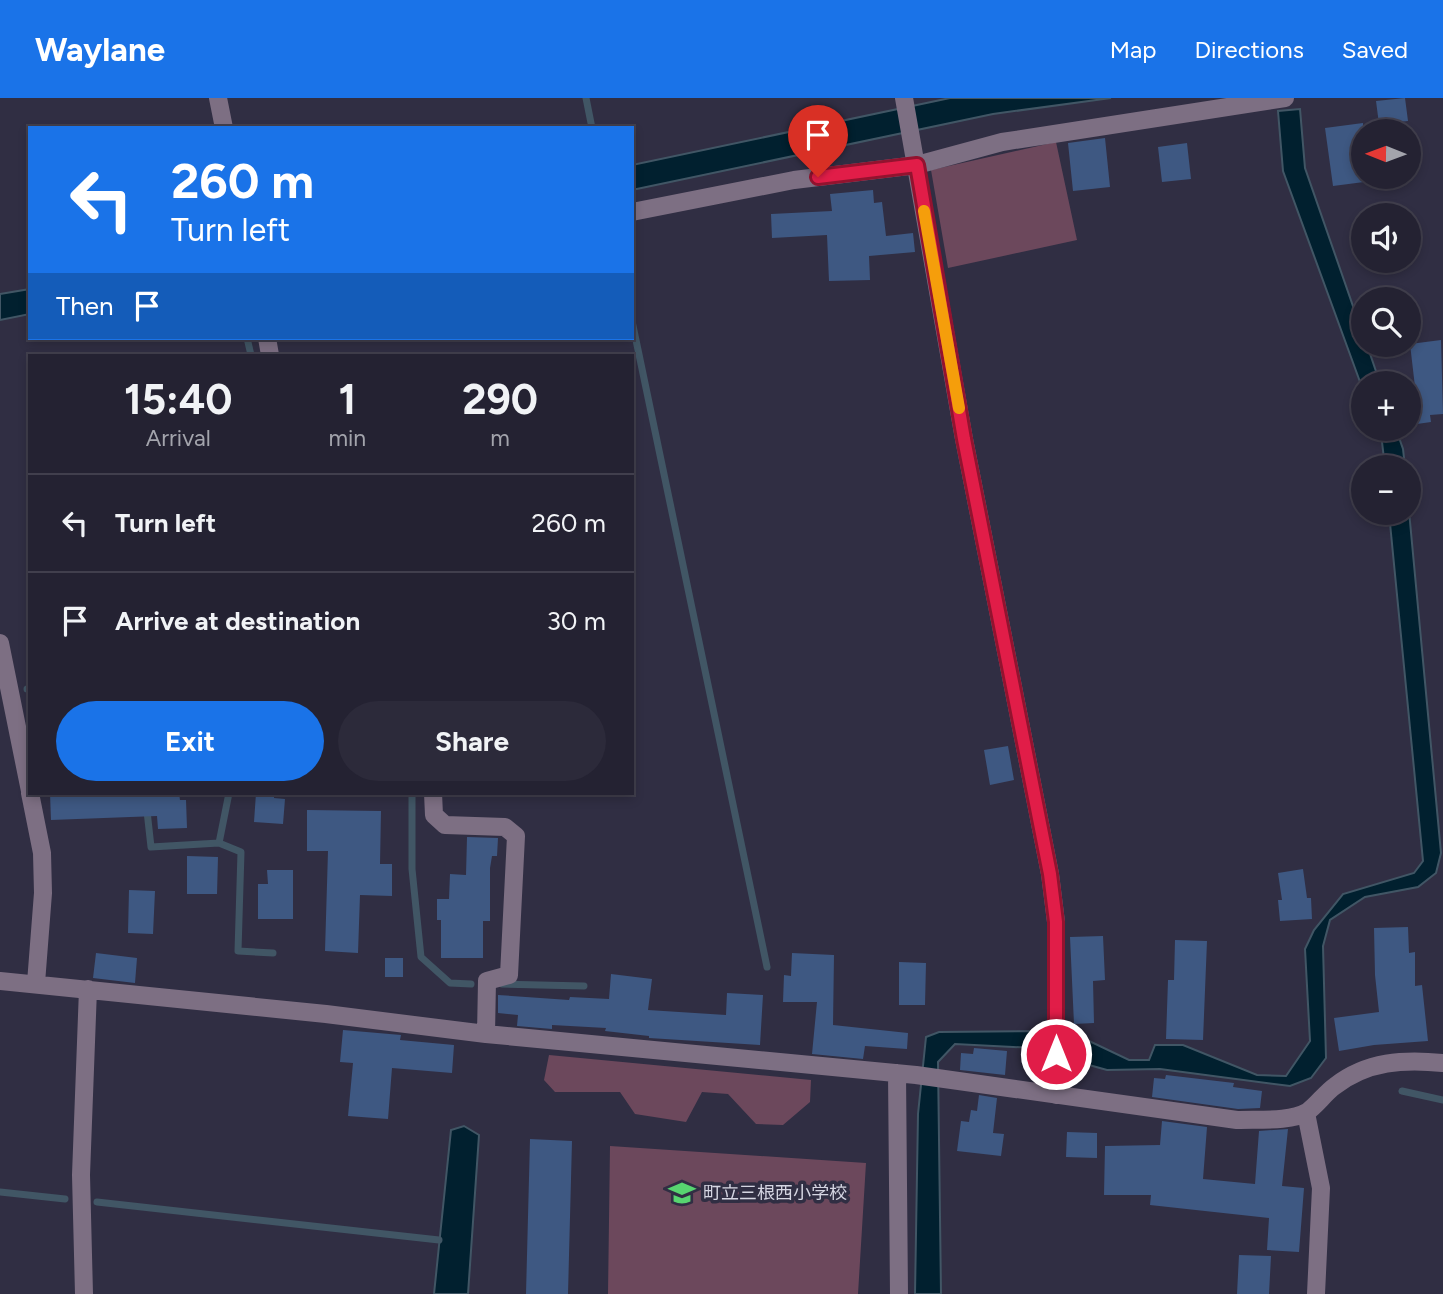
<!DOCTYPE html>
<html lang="en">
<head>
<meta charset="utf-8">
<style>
	:root { --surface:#242232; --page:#2c2a3a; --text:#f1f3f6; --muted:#a3a4ac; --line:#413f4d; --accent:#1a73e8 }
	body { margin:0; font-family:Figtree,"Noto Sans JP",sans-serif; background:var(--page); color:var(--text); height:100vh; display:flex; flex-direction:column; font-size:26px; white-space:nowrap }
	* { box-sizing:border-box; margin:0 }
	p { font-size:23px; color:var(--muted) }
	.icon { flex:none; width:38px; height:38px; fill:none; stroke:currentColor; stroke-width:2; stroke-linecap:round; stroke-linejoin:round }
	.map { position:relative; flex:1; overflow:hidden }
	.panel { position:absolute; left:28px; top:256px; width:606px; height:441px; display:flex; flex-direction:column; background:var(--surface); border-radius:0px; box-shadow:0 4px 10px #0003,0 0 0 2px var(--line) }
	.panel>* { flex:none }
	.banner { position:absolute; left:28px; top:28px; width:606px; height:214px; border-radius:0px; box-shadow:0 4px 10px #0003,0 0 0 2px var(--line); background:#1a73e8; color:#fff; overflow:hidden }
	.needle { width:46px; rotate:271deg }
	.fabs { position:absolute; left:1351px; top:21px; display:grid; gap:14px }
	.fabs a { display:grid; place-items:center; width:70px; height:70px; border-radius:50%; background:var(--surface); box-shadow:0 4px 10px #0003,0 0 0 2px var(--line); font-size:35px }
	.pin { position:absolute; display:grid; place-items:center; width:60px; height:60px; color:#fff; margin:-72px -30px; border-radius:50% 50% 50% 0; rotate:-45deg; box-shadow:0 0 7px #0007 }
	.pin .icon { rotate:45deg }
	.me { position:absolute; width:77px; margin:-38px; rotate:0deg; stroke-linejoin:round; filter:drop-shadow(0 0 5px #0008) }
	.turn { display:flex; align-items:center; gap:24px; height:147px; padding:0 28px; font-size:32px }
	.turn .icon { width:91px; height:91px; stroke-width:2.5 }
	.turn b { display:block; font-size:49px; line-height:60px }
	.then { display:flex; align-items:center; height:66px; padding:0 28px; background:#0003; gap:14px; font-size:26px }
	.eta { display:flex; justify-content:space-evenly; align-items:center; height:119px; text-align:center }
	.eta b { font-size:42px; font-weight:700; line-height:49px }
	.cta { display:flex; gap:14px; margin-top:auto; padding:14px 28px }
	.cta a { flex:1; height:80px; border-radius:42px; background:var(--accent); color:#fff; font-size:28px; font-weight:700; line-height:80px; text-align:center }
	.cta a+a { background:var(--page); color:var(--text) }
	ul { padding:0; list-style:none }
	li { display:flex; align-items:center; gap:21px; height:98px; padding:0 28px; border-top:2px solid var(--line) }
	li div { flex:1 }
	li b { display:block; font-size:26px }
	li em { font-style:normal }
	header { display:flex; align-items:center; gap:42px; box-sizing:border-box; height:98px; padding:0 35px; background:var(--accent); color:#fff }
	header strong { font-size:33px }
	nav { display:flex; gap:38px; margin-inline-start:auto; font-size:24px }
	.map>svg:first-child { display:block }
	.green { fill:#6c485c }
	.water { fill:#01202f; stroke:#415665; stroke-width:2 }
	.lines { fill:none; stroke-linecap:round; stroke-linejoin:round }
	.stream { stroke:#415665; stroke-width:7 }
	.building { fill:#3e5882 }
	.minor { stroke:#7d6f83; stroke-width:18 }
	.route-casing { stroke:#92132f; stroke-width:18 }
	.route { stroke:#e11d48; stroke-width:12 }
	.slow { stroke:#f59e0b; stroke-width:12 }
	.labels { text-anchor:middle; stroke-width:7; stroke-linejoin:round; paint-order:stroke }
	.poi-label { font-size:18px; fill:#d5d5e2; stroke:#302e43; text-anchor:start }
</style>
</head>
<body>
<header>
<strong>Waylane</strong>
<nav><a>Map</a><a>Directions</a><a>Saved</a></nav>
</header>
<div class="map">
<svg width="1443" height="1196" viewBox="0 0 1443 1196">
	<rect width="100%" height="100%" fill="#302e43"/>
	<path class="green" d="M 1056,44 L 1077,142 L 948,170 L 931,72 Z
		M 549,957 L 811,982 L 810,1004 L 783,1027 L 756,1026 L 728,996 L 702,994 L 686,1024 L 635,1016 L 620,994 L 555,994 L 544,982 Z
		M 610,1048 L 866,1065 L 858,1196 L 608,1196 Z"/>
	<path class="water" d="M 950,0 L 1111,0 L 993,16 L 632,92 L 632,67 Z
		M 1300,11 L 1305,70 L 1363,237 L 1363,247 L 1367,247 L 1380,285 L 1363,285 L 1363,292 L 1283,73 L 1278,13 Z
		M 30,191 L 30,216 L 0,222 L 0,196 Z
		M 1378,331 L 1396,331 L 1403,351 L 1405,369 L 1385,369 L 1382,344 Z
		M 1409,413 L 1441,755 L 1436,775 L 1418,789 L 1365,799 L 1330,822 L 1323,848 L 1326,960 L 1311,980 L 1290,988 L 1160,971 L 1107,972 L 1082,965 L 1070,951 L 1041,946 L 1034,950 L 955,946 L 938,964 L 941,1196 L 915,1196 L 918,1016 L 926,939 L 939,934 L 1040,933 L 1085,941 L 1129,962 L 1149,962 L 1155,947 L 1183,947 L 1257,977 L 1286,978 L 1310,943 L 1305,851 L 1314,832 L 1343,796 L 1414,775 L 1423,763 L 1389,415 Z
		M 464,1028 L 479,1037 L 468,1196 L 434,1196 L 451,1032 Z"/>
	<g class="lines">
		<path class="stream" d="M 586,0 L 592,30
			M 632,223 L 767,869
			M 247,240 L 251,257
			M 27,591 L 30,591
			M 145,695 L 151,749 L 219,745 L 241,754 L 238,853 L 273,855
			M 412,695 L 412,771 L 421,859 L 450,885 L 471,886
			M 219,745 L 229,695
			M 502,886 L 584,888
			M 1402,993 L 1443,1002
			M 0,1094 L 65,1101
			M 97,1104 L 439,1142"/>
	</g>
	<path class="building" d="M 1405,0 L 1408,23 L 1379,26 L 1376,3 Z
		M 1363,25 L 1363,51 L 1359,51 L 1364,84 L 1333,88 L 1325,30 Z
		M 1105,40 L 1110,89 L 1073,93 L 1068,45 Z
		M 1187,45 L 1191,81 L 1162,84 L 1158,49 Z
		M 873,92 L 874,105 L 882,104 L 886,138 L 913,135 L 915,154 L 869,158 L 870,182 L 829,183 L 827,137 L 772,140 L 771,116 L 832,113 L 830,96 Z
		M 1441,242 L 1443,316 L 1430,317 L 1431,324 L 1410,327 L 1409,308 L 1417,306 L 1410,246 Z
		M 1008,648 L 1014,682 L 990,687 L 984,652 Z
		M 50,695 L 179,695 L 180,702 L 186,702 L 187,730 L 158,731 L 157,718 L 51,722 Z
		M 256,695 L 274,695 L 274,700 L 285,701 L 283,726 L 254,724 Z
		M 307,712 L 381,713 L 380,766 L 392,766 L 392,798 L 360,797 L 358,855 L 325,853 L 328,753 L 307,753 Z
		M 467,739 L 498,740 L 497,758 L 492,758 L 490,770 L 490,823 L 483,823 L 483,860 L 441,860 L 441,822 L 437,822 L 437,801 L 449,801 L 450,776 L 466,777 Z
		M 187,758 L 218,759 L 217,796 L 187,796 Z
		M 1303,771 L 1307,800 L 1311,800 L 1312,821 L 1280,823 L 1278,802 L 1282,802 L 1278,775 Z
		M 267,772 L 293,772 L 293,821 L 258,821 L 258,786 L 268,786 Z
		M 129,792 L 155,793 L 153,836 L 128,835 Z
		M 1408,829 L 1409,855 L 1415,854 L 1415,888 L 1422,887 L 1428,943 L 1374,947 L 1339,953 L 1334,920 L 1379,914 L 1375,877 L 1374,830 Z
		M 1103,838 L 1105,882 L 1093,883 L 1094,925 L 1074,926 L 1070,839 Z
		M 1175,842 L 1207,843 L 1203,942 L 1166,941 L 1168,882 L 1174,882 Z
		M 96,855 L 137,860 L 135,885 L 93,880 Z
		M 792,855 L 834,857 L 833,927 L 908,935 L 907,951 L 865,948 L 863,961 L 812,956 L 817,904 L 783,904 L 784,877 L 791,878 Z
		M 385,860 L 403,860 L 403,879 L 385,879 Z
		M 899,864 L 926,865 L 925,907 L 899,907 Z
		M 611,876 L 652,881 L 648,912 L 726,917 L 727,895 L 763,897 L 760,947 L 649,940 L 649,938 L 605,933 L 606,930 L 552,927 L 552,931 L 517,928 L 518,917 L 498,915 L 498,897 L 569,902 L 570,899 L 609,901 Z
		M 343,932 L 401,937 L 400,942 L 454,947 L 452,975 L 392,970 L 388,1021 L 348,1018 L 353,965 L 340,964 Z
		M 974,950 L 1007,953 L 1005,977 L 960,972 L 961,955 L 973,956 Z
		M 1166,977 L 1234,985 L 1233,989 L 1262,993 L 1260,1010 L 1238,1011 L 1152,999 L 1154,980 L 1165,981 Z
		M 979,997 L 997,1000 L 993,1035 L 1004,1036 L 1001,1058 L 957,1053 L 961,1023 L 969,1024 L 971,1012 L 977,1013 Z
		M 1162,1023 L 1207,1029 L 1203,1081 L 1255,1086 L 1259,1033 L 1288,1031 L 1282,1088 L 1304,1090 L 1299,1154 L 1267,1152 L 1269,1120 L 1150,1107 L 1151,1097 L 1104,1097 L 1105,1048 L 1160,1047 Z
		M 1067,1034 L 1097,1035 L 1097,1060 L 1066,1059 Z
		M 530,1041 L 572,1043 L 568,1196 L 526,1196 Z
		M 1239,1157 L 1271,1158 L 1269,1196 L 1237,1196 Z"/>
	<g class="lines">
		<path class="minor" d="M 218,0 L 224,30
			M 904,0 L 964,341 L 1050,776 L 1056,824 L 1056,997
			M 632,114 L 794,82 L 917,67 L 1002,44 L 1285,0
			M 267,240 L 270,257
			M 0,545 L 30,693
			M 30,695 L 42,755 L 43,795 L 36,885
			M 433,695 L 434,717 L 445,727 L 505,729 L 516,738 L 509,877 L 487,883 L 486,936
			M 0,883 L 326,916 L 486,936 L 916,977 L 1237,1022 C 1256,1021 1291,1024 1307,1014 C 1317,1007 1325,995 1335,988 C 1367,963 1404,961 1443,965
			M 897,975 L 899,1196
			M 1306,1015 L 1321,1090 L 1316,1196
			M 84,1196 L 81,1077 L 88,891"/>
	</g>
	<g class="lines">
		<defs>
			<path id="route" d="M 818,79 L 917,67 L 964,341 L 1050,776 L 1056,824 L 1056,956"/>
		</defs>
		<use href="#route" class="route-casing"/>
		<use href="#route" class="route"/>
		<path class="slow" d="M 924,113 L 959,310"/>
	</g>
	<defs>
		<symbol id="school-bare" viewBox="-9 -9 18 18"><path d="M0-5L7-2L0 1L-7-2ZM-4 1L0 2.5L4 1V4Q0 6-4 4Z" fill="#57d570" stroke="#302e43" stroke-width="2.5" paint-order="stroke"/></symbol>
	</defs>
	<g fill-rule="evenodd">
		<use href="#school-bare" x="663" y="1076" width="38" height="38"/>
	</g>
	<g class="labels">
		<g class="poi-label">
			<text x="703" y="1101">町立三根西小学校</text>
		</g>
	</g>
</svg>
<div class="fabs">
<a><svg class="needle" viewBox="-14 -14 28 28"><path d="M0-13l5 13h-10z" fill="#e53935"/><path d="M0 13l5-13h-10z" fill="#a3a4ac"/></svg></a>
<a><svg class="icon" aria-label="sound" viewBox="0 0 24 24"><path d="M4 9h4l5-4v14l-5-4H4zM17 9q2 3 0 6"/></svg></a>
<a><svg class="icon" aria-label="search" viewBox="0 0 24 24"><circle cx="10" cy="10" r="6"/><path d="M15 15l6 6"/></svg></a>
<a>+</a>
<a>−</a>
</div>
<div class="pin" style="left:818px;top:79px;background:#d93025"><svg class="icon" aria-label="arrive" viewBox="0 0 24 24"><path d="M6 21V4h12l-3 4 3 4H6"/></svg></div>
<svg class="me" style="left:1056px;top:956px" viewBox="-20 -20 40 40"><circle r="17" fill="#e11d48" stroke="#fff" stroke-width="3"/><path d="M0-11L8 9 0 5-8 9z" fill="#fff"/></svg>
<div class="banner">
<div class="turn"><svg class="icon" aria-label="left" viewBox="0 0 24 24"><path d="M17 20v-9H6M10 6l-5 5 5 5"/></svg><div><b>260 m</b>Turn left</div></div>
<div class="then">Then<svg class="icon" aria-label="arrive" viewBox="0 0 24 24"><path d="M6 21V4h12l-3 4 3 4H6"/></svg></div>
</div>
<section class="panel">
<div class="eta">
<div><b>15:40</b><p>Arrival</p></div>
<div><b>1</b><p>min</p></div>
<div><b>290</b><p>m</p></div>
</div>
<ul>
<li><svg class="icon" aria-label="left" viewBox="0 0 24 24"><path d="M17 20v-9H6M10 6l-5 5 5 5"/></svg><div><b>Turn left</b></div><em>260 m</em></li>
<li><svg class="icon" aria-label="arrive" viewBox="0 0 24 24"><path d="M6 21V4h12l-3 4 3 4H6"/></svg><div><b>Arrive at destination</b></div><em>30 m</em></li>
</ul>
<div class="cta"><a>Exit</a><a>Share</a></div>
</section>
</div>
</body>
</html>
